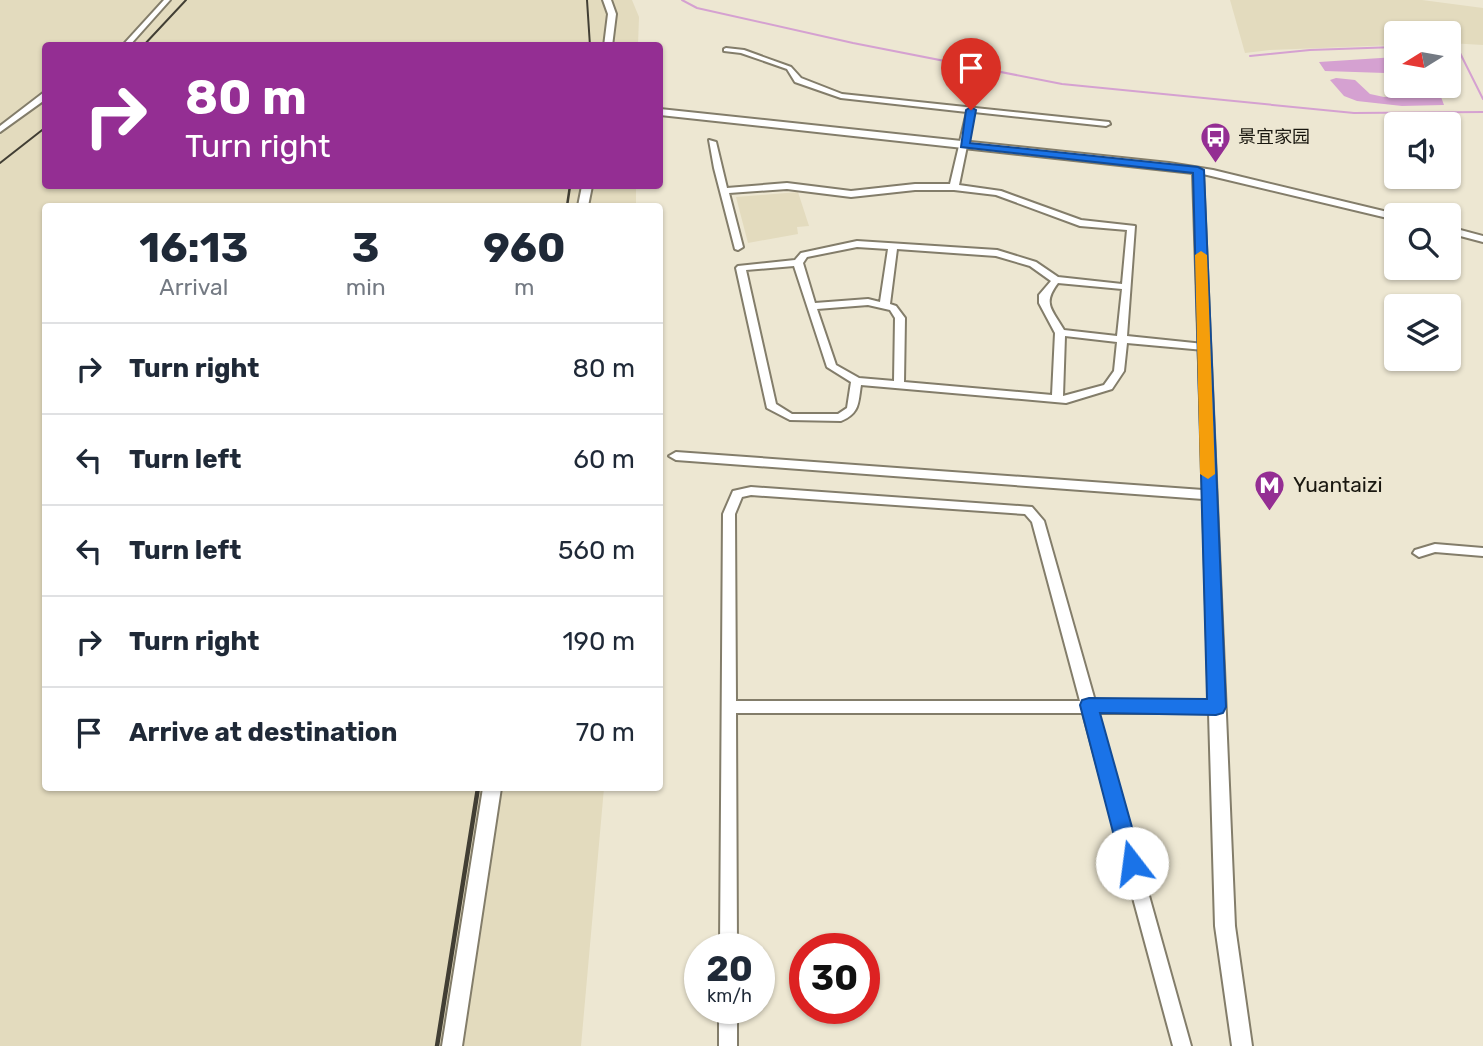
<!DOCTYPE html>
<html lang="en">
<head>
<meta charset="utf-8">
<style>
	:root { --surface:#fff; --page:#f6f6f7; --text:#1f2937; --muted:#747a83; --line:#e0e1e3 }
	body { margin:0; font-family:Rubik,"Noto Sans SC",sans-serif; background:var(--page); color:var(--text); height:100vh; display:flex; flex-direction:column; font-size:26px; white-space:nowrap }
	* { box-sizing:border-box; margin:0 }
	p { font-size:23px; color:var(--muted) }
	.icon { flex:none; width:38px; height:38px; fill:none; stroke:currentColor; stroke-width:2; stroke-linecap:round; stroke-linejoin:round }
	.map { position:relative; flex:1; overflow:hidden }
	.side { position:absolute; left:42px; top:203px; width:621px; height:588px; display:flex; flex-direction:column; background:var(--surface); border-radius:7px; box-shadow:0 2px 5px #0004 }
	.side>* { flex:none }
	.guide { position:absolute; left:42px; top:42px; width:621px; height:147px; border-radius:7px; box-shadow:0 2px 5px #0004; background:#942e93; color:#fff; overflow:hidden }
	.needle { width:46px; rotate:259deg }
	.buttons { position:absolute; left:1384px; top:21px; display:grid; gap:14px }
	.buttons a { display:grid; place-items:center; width:77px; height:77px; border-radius:7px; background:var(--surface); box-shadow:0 2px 5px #0004; font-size:35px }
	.speed { position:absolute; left:684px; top:933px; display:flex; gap:14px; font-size:35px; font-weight:700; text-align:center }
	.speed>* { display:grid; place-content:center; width:91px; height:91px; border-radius:50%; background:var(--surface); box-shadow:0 2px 5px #0004; line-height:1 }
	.speed small { font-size:18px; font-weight:400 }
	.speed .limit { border:10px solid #d22; background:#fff; color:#111 }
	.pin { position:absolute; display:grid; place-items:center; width:60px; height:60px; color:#fff; margin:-72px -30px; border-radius:50% 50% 50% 0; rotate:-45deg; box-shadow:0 0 7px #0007 }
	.pin .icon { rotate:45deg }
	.me { position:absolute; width:77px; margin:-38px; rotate:345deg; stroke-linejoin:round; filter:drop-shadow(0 0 5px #0008) }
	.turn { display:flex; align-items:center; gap:24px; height:147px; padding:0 28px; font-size:32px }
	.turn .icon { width:91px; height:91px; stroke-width:2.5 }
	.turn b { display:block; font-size:49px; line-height:60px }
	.eta { display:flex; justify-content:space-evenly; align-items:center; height:119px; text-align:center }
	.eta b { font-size:42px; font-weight:700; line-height:49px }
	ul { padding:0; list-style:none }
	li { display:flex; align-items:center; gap:21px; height:91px; padding:0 28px; border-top:2px solid var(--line) }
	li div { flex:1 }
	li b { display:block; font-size:26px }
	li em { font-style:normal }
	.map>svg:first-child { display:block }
	.built { fill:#e3dbbe }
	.water { fill:#d5a1d1 }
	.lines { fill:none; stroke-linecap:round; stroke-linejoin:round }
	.stream { stroke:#d5a1d1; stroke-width:2 }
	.minor-casing { stroke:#837d6a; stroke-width:4 }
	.tertiary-casing { stroke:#837d6a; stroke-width:4 }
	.minor { fill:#fff; fill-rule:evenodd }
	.tertiary { fill:#fff; fill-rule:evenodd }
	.rail-far2 { stroke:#413e34; stroke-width:2 }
	.rail-far1 { stroke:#413e34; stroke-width:2.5 }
	.rail { stroke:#413e34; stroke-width:4.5 }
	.route { fill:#1a73e8; stroke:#114b97; stroke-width:2 }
	.slow { fill:#f59e0b }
	.labels { text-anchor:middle; stroke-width:5; stroke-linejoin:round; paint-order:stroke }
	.far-poi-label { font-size:18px; fill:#1a1810; stroke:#ede7d2; text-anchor:start }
	.poi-label { font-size:21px; fill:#1a1810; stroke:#ede7d2; text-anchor:start }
</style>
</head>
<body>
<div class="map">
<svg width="1483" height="1046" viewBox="0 0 1483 1046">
	<rect width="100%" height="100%" fill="#ede7d2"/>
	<path class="built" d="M 0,0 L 632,0 L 639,17 L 638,45 L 46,46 L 46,186 L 636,186 L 636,206 L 46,206 L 46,788 L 604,788 L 581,1046 L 0,1046 Z
		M 1230,0 L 1422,0 L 1483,8 L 1483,45 L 1449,43 L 1449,33 L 1396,33 L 1396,45 L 1270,50 L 1245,53 Z
		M 798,192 L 809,226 L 797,227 L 798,234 L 748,243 L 736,197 Z"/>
	<path class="water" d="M 1396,57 L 1396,78 L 1385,73 L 1325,71 L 1319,62 Z
		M 1336,78 L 1355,80 L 1370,94 L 1384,97 L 1405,96 L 1402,86 L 1437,86 L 1444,105 L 1402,106 L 1357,101 L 1344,96 L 1330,80 Z"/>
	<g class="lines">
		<path class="stream" d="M 682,0 L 697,8 L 853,43 L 1062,84 L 1354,113 L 1483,112
			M 1449,48 L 1458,49 L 1483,99
			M 1250,56 L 1310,50 L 1396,47"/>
		<defs>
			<path id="minor" d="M 164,0 L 170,0 L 129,46 L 122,46 Z
				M 726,48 L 744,50 L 791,67 L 801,78 L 842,94 L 1109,122 L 1110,124 L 1106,126 L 974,112 L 959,185 L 1001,191 L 1081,220 L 1135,226 L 1127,336 L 1204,344 L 1209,347 L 1204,350 L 1127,343 L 1124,371 L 1112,389 L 1066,403 L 861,385 C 858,403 860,413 841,421 L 790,420 L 767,408 L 736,268 L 738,266 L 795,260 L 801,253 L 857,241 L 997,250 L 1036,262 L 1058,277 L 1122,284 L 1127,230 L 1080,226 L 996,195 L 954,190 L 915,190 L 851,197 L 787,189 L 729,193 L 743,247 L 738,250 L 735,249 L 714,168 L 709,140 L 716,142 L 727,188 L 787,183 L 851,191 L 915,184 L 950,184 L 967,112 L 841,98 L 795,82 L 787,69 L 741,53 L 724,51 L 724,49 ZM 857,247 L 888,249 L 880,302 L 868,299 L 815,303 L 803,263 L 807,257 ZM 897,249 L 996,256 L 1030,266 L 1051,281 L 1039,295 L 1039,303 L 1055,333 L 1052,395 L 904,382 L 905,318 L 896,306 L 890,304 ZM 794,266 L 827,367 L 851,382 L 847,408 L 838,414 L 792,414 L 776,404 L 746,270 ZM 1058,283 L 1122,289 L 1117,336 L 1064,330 C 1052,309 1042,304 1058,283 ZM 868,305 L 890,310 L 895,318 L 894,381 L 859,378 L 836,365 L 817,309 ZM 1065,336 L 1117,342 L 1114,371 L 1104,385 L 1063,396 Z
				M 43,93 L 46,93 L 46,99 L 0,132 L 0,126 Z
				M 751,487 L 1032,507 L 1044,521 L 1095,701 L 1216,701 L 1221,703 L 1223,707 L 1221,711 L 1216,713 L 1098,713 L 1191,1046 L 1173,1046 L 1083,713 L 736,713 L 737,948 L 720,948 L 723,514 L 733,491 ZM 751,495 L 1025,514 L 1032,522 L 1080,701 L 736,701 L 735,514 L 742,497 Z
				M 1435,544 L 1483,548 L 1483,556 L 1435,552 L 1419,557 L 1413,553 L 1415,550 Z
				M 719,1008 L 737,1008 L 737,1046 L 719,1046 Z"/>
			<path id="tertiary" d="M 603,0 L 611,0 L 616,14 L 612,46 L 604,46 L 608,14 Z
				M 660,109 L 1169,163 L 1213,170 L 1400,215 L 1396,215 L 1396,220 L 1203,174 L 1235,926 L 1252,1046 L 1232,1046 L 1215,926 L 1203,499 L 676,460 L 669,456 L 676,452 L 1203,490 L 1193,173 L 660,115 Z
				M 582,186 L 592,186 L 588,206 L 578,206 Z
				M 1449,227 L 1483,236 L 1483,242 L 1449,233 Z
				M 483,788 L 501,788 L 462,1046 L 442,1046 Z"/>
		</defs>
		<use href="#minor" class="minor-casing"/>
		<use href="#tertiary" class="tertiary-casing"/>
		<use href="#minor" class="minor"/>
		<use href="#tertiary" class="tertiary"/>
		<path class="rail-far2" d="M 587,0 L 590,46
			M 143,46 L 186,0
			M 0,163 L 46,127"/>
		<path class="rail-far1" d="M 567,206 L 570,186"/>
		<path class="rail" d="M 437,1046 L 478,788"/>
	</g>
	<path class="route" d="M 971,107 L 976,110 L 970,143 L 1198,167 L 1204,170 L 1226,707 L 1223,713 L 1216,715 L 1100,713 L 1142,863 L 1139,869 L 1132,872 L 1124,869 L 1121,863 L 1080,705 L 1082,700 L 1089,698 L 1207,699 L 1193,173 L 961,147 L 966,110 Z"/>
	<path class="slow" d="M 1201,251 L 1207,255 L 1215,474 L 1208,479 L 1200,474 L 1195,255 Z"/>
	<defs>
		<symbol id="bus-pin" viewBox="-11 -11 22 30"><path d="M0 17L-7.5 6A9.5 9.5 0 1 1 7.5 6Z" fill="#942e93" stroke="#ede7d2"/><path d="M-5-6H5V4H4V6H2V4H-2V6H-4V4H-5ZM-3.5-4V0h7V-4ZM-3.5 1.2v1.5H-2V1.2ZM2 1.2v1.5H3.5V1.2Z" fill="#fff"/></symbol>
		<symbol id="metro-pin" viewBox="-11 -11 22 30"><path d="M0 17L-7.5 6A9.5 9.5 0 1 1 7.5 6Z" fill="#942e93" stroke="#ede7d2"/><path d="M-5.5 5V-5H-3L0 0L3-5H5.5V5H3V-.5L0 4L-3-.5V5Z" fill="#fff"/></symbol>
	</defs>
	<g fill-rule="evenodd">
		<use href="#bus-pin" x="1198" y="120" width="35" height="47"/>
		<use href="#metro-pin" x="1252" y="468" width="35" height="47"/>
	</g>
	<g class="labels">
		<g class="far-poi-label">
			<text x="1238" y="143">景宜家园</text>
		</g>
		<g class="poi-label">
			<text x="1293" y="492">Yuantaizi</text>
		</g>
	</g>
</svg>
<div class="buttons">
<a><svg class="needle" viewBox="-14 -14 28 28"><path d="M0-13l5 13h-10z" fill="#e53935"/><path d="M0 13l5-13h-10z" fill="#747a83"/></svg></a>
<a><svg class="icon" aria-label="sound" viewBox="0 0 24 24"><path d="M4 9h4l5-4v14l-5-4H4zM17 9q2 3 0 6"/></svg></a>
<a><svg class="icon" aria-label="search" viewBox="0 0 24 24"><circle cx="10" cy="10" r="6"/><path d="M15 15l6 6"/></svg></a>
<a><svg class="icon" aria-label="layers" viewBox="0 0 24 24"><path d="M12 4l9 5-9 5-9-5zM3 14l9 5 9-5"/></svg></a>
</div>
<div class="speed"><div>20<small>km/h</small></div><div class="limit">30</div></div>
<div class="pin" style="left:971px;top:110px;background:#d93025"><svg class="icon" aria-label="arrive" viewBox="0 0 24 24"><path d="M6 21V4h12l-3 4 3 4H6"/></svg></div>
<svg class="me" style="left:1132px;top:863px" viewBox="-20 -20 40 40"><circle r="19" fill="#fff"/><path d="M0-13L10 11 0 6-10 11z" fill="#1a73e8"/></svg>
<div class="guide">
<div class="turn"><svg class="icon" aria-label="right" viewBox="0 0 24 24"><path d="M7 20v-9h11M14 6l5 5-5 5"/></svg><div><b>80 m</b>Turn right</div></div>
</div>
<section class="side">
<div class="eta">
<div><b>16:13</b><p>Arrival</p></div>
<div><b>3</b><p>min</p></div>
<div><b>960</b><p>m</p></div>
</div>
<ul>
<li><svg class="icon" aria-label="right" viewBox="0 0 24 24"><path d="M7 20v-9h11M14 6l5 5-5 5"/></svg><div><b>Turn right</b></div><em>80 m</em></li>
<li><svg class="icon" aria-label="left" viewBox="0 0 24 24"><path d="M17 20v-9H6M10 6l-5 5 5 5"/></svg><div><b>Turn left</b></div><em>60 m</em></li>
<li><svg class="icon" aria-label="left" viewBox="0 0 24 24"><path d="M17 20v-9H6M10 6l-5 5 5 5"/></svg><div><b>Turn left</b></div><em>560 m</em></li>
<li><svg class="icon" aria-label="right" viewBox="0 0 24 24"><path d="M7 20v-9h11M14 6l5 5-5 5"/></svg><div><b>Turn right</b></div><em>190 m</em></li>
<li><svg class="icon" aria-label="arrive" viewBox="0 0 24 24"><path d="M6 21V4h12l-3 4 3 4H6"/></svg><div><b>Arrive at destination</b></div><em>70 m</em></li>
</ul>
</section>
</div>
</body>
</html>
